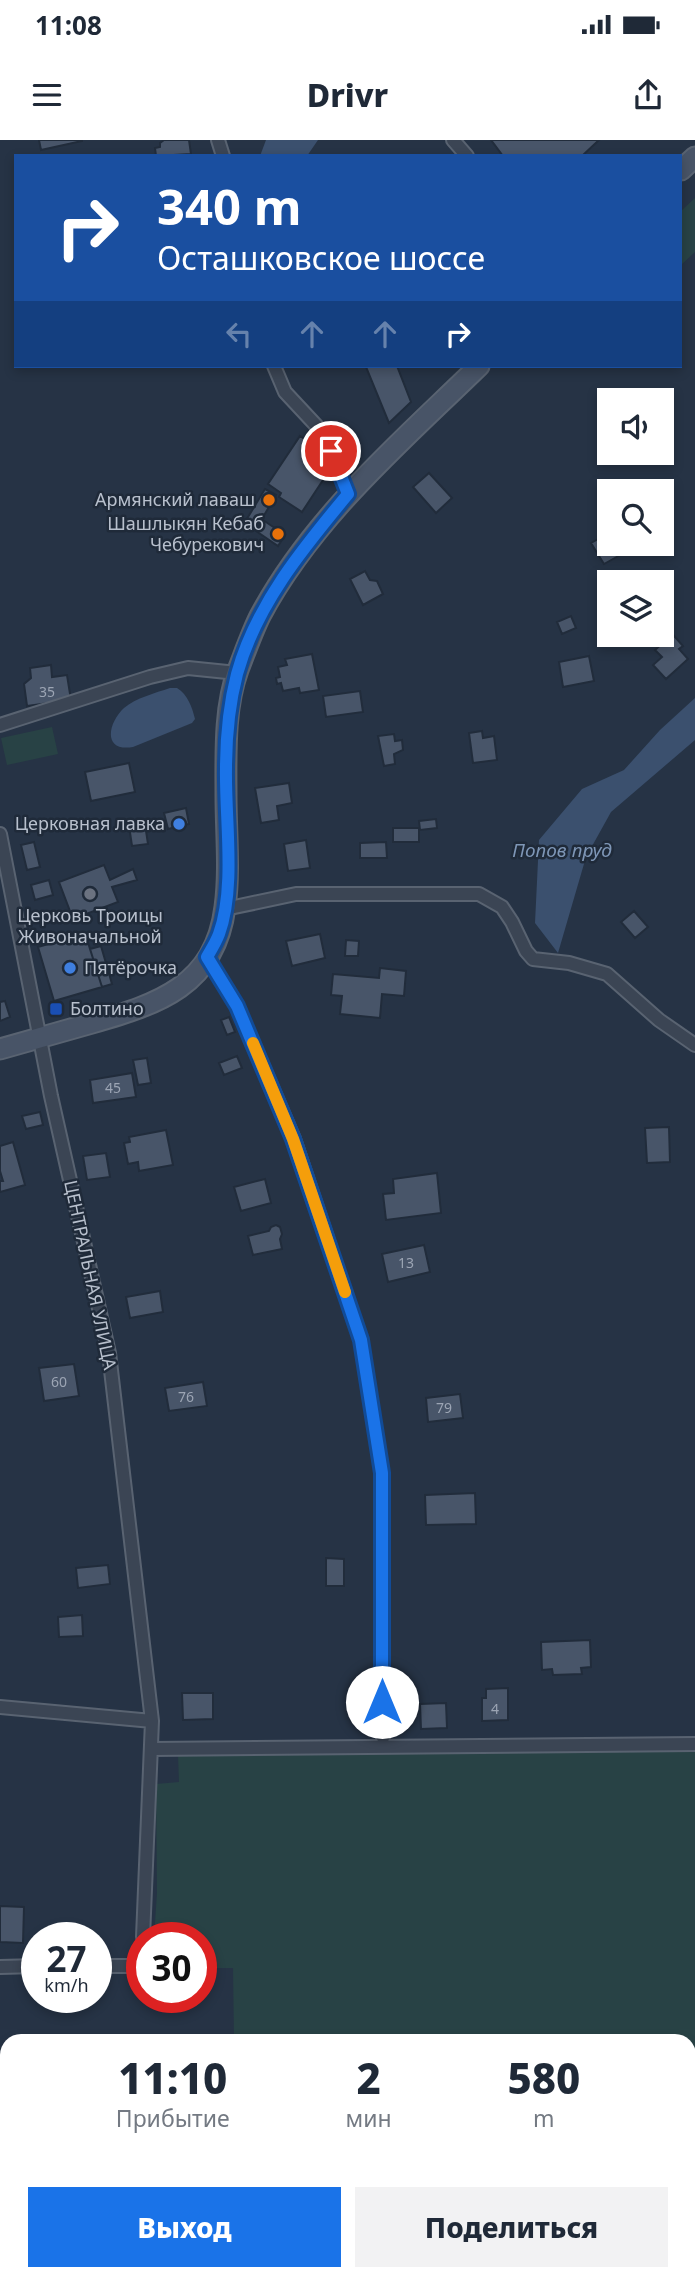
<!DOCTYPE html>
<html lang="ru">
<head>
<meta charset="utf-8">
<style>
	:root { --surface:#fff; --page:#f2f2f3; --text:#1f2937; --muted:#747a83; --accent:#1a73e8 }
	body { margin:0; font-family:"Noto Sans",sans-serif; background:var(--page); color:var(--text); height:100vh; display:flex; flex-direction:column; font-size:26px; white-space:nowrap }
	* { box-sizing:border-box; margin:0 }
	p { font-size:23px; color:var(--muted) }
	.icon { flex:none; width:38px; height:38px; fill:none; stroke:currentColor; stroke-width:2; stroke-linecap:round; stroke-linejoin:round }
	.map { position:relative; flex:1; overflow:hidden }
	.panel { position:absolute; left:0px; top:1894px; width:696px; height:247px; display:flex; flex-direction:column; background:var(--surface); border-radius:21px 21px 0 0; box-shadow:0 4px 10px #0003 }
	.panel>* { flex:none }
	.banner { position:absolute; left:14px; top:14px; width:668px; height:214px; border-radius:0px; box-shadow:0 4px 10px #0003; background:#1a4fa0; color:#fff; overflow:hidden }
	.buttons { position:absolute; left:597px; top:248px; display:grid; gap:14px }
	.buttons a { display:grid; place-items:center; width:77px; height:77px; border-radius:0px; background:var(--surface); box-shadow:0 4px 10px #0003; font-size:35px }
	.speed { position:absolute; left:21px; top:1782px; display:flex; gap:14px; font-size:35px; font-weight:700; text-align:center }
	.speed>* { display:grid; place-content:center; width:91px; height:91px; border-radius:50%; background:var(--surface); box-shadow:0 4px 10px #0003; line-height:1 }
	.speed small { font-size:18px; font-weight:400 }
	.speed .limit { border:10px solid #d22; background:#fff; color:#111 }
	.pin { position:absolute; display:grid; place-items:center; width:60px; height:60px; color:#fff; margin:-30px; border:4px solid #fff; border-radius:50%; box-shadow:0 2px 7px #0007 }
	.me { position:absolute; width:77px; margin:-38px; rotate:0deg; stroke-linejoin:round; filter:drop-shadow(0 0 5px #0008) }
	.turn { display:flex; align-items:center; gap:24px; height:147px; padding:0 28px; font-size:32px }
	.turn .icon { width:91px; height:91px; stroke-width:2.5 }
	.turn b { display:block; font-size:49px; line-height:60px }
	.lanes { display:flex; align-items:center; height:66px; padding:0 28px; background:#0003; justify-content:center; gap:35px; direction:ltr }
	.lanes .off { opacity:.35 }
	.eta { display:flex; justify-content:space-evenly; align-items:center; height:119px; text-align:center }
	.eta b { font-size:42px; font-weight:800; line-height:49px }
	.primary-button { display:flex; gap:14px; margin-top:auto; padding:14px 28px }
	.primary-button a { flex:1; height:80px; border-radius:0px; background:var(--accent); color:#fff; font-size:28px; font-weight:800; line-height:80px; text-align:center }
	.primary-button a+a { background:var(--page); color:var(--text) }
	.status { display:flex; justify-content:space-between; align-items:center; height:49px; padding:0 35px; background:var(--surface); direction:ltr }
	.status svg { height:19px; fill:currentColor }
	header { display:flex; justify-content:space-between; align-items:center; height:91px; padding:0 28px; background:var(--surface); font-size:32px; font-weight:800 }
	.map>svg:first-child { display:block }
	.green { fill:#284245 }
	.water { fill:#3b506e }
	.building { fill:#485569; stroke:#212c3b; stroke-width:2 }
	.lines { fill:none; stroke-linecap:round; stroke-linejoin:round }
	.minor-casing { stroke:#596371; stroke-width:16 }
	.secondary-casing { stroke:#596371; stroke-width:23 }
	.minor { stroke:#3b4554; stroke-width:12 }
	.secondary { stroke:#485467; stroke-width:19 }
	.route-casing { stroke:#114b97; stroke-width:18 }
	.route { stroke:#1a73e8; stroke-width:12 }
	.slow { stroke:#f59e0b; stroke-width:12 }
	.food-dot { fill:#e8710a; stroke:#1f2a39; stroke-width:2.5 }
	.shop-dot { fill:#3f7fe0; stroke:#1f2a39; stroke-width:2.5 }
	.worship-dot { fill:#6b7280; stroke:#1f2a39; stroke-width:2.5 }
	.transit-dot { fill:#1a4fb4; stroke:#1f2a39; stroke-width:2.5 }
	.labels { text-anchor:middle; stroke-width:5; stroke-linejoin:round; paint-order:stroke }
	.number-label { font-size:14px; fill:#9ca5b4 }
	.poi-label { font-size:18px; fill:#b8c0cd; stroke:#1f2a39; text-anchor:end }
	.street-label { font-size:18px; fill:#b8c0cd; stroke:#1f2a39 }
	.water-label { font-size:19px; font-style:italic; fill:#7e96b6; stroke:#1f2a39 }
</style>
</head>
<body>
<div class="status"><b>11:08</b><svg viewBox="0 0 49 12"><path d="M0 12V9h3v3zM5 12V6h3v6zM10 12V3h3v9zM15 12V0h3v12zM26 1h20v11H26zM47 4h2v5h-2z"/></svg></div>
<header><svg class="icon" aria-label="menu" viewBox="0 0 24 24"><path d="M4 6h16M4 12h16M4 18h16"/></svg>Drivr<svg class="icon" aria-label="share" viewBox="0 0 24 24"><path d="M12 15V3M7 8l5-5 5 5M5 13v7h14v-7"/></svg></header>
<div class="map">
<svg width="695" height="2139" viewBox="0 0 695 2139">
	<rect width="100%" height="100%" fill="#263345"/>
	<path class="green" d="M 695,58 L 695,112 L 681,125 L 681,71 Z
		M 52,587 L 58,614 L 7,625 L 1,598 Z
		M 695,1604 L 695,1937 L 690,1945 L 690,1900 L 234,1900 L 233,1828 L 201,1828 L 201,1797 L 154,1797 L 157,1753 L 156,1644 L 179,1642 L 178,1615 Z
		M 213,2133 L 558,2133 L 554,2139 L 212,2139 Z"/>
	<path class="water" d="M 266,0 L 318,0 L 307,16 L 260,16 Z
		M 170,548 L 177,548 C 188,555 192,567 195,579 L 192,583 L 133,607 C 102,612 108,583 124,568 C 136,558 155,553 170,548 Z
		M 695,558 L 695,600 L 611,672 L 586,717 L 558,813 L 535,783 L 539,700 L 582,649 L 624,630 L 660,590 Z"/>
	<path class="building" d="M 39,0 L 82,0 L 82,1 L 41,10 Z
		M 164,0 L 189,0 L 191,14 L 156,16 L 155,8 L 160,7 L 160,3 Z
		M 491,0 L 599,0 L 582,16 L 503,16 Z
		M 370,226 L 397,226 L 411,262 L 389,283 L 366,227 Z
		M 300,296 L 315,306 L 327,334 L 302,372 L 279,357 L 281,353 L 268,344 Z
		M 429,333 L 452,358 L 436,373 L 413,347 Z
		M 265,349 L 276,355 L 256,389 L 245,382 Z
		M 263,380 L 285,395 L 278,406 L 256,391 Z
		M 609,393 L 609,404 L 616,404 L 622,414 L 604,424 L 591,403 Z
		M 365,431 L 370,440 L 377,441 L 383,454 L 363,465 L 350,439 Z
		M 571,476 L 576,488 L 562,494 L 557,482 Z
		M 668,489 L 683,506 L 679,509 L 688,519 L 666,539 L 653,525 L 662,517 L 655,510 L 664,502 L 660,497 Z
		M 312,514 L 319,550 L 300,553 L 299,548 L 283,551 L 281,543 L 277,544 L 276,538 L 280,537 L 278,527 L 287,525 L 285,519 Z
		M 589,516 L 594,541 L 563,547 L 559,522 Z
		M 51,525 L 52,537 L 67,535 L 71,560 L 27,566 L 24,544 L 31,538 L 30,528 Z
		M 360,551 L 363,572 L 326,577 L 323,556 Z
		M 482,591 L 483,598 L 494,596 L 497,620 L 473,623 L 469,593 Z
		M 394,594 L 395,601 L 402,600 L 403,610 L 394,614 L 395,624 L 384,626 L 378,596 Z
		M 129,623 L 135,652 L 91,661 L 85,632 Z
		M 289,643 L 292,663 L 277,666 L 279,680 L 261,683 L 255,648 Z
		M 186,668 L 189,684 L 168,689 L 164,673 Z
		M 436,679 L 437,688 L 420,690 L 419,681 Z
		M 145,684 L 148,704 L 132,706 L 129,686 Z
		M 393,688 L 419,688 L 419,702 L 393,702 Z
		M 306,700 L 310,728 L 288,731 L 284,704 Z
		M 34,702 L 40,727 L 27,730 L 21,705 Z
		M 386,702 L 387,718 L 360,718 L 360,703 Z
		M 104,725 L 110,740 L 133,729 L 137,740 L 112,747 L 118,762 L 73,779 L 59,742 Z
		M 49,740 L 53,755 L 35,760 L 31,745 Z
		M 634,771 L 648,787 L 635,798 L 621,782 Z
		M 85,793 L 102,847 L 54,861 L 38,807 Z
		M 320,794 L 325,818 L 292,826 L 286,801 Z
		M 346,800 L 359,801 L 358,816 L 345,816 Z
		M 101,806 L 112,844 L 102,847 L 90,809 Z
		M 380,828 L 406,831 L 404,856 L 382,854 L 380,878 L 340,874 L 342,856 L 331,855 L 333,834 L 379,838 Z
		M 5,861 L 10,877 L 0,881 L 0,862 Z
		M 229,877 L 235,892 L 227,895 L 221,880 Z
		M 237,916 L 242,928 L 224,935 L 219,923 Z
		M 147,918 L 151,943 L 138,945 L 133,920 Z
		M 132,933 L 136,957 L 93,963 L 90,940 Z
		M 40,972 L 43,985 L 26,989 L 22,976 Z
		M 669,987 L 670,1022 L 647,1023 L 645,988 Z
		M 166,990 L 173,1025 L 139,1031 L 138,1022 L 128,1024 L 124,1003 L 130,1002 L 129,997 Z
		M 13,1002 L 25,1045 L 0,1052 L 0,1041 L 3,1041 L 0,1031 L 0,1006 Z
		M 106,1013 L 110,1037 L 87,1040 L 83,1016 Z
		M 437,1033 L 441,1073 L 386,1080 L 383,1054 L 394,1053 L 393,1039 Z
		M 265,1039 L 271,1063 L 241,1071 L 234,1047 Z
		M 276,1085 L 280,1087 L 282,1094 L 280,1099 L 282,1109 L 253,1115 L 248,1096 L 269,1091 L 271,1087 Z
		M 424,1105 L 430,1132 L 388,1142 L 382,1114 Z
		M 160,1151 L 163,1172 L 130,1178 L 126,1157 Z
		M 74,1224 L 79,1256 L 44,1261 L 39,1228 Z
		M 203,1242 L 207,1266 L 169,1271 L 165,1248 Z
		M 460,1254 L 463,1278 L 428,1282 L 426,1258 Z
		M 475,1353 L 476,1384 L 426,1385 L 425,1355 Z
		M 326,1418 L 344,1419 L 344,1446 L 326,1446 Z
		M 108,1425 L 110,1444 L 78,1448 L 76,1428 Z
		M 82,1475 L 83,1496 L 59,1497 L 58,1477 Z
		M 590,1500 L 591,1527 L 581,1528 L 582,1534 L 553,1535 L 552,1529 L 542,1530 L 541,1502 Z
		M 508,1548 L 508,1580 L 482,1581 L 482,1558 L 486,1558 L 486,1549 Z
		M 182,1553 L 213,1553 L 213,1579 L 183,1580 Z
		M 446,1563 L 447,1588 L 421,1589 L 420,1564 Z
		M 0,1766 L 24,1767 L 23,1803 L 0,1802 Z
		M 0,1927 L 7,1927 L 7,1963 L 0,1963 Z"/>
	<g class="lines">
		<defs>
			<path id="minor" d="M 218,0 L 223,16
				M 453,0 L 467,16
				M 274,226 L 285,252 L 326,296 L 348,354
				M 0,585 L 150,537 L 188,528 L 237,533
				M 0,694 L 51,956 L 109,1213 L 152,1581 L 143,1797
				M 225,769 L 296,754 L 479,754 L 502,767 L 512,782 L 526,811 L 533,819 L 569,823 L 607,834 L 659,880 L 695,905
				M 207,817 L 237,866 L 294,999 L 361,1200 L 382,1333 L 383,1598
				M 0,1567 L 152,1581
				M 152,1609 L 695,1604
				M 96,1826 L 141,1826 L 142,1816
				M 0,1827 L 37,1826"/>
			<path id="secondary" d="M 681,30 L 695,17
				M 0,909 C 31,900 61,892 92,883 C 158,864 215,846 225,767 C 230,730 226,693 226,656 C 226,615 224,568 238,530 C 245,512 252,492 260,476 C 313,377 400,303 479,226"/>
		</defs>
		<use href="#minor" class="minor-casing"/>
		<use href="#secondary" class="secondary-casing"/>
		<use href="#minor" class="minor"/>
		<use href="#secondary" class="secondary"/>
	</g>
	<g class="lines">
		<defs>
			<path id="route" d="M 331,311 L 348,354 C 303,408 256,465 237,534 C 229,565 226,598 226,629 C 225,679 236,747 219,794 C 216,802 211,810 207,817 L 237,866 L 293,999 L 361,1200 L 382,1333 L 382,1562"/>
		</defs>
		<use href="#route" class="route-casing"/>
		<use href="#route" class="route"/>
		<path class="slow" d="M 253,903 L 293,999 L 345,1152"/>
	</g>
	<g class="food-dot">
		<circle cx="269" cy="360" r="7"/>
		<circle cx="278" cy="394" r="7"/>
	</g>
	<g class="shop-dot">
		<circle cx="179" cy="684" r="7"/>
		<circle cx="70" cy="828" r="7"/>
	</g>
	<circle class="worship-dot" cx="90" cy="754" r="7"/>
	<rect class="transit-dot" x="49" y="862" width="14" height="14" rx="3.5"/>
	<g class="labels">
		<g class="number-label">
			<text x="47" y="557">35</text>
			<text x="113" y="953">45</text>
			<text x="406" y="1128">13</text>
			<text x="59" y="1247">60</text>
			<text x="186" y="1262">76</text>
			<text x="444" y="1273">79</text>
			<text x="495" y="1574">4</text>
		</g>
		<g class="poi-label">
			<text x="255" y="366">Армянский лаваш</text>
			<text x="264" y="390">Шашлыкян Кебаб<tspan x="264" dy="21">Чебурекович</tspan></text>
			<text x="165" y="690">Церковная лавка</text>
			<text x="90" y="782" text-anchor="middle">Церковь Троицы<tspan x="90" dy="21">Живоначальной</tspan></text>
			<text x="84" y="834" text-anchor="start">Пятёрочка</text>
			<text x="70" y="875" text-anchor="start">Болтино</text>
		</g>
		<g class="street-label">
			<text transform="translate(90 1135) rotate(78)" y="6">ЦЕНТРАЛЬНАЯ УЛИЦА</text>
		</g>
		<g class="water-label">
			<text x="562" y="717">Попов пруд</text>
		</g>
	</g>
</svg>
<div class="buttons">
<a><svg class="icon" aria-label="sound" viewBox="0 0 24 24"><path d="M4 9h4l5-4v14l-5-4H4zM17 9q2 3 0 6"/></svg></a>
<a><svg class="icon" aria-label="search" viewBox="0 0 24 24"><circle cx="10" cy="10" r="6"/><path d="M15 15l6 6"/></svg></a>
<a><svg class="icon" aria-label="layers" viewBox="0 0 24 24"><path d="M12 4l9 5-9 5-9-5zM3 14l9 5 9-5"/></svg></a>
</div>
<div class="speed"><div>27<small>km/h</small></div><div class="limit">30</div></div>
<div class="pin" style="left:331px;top:311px;background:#d93025"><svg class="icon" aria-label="arrive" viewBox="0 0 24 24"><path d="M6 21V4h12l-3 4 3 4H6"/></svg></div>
<svg class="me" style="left:382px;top:1562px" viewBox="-20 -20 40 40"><circle r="19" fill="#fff"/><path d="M0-13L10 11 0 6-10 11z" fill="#1a73e8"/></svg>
<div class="banner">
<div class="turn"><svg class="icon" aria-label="right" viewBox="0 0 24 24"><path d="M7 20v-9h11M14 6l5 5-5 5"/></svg><div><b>340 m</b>Осташковское шоссе</div></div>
<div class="lanes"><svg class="icon off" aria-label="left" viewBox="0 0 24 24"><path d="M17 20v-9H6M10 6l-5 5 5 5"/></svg><svg class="icon off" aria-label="ahead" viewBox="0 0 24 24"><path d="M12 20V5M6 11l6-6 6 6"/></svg><svg class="icon off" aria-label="ahead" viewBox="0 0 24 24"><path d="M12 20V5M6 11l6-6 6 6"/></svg><svg class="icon" aria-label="right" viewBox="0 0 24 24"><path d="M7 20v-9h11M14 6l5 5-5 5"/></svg></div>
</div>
<section class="panel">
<div class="eta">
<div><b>11:10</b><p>Прибытие</p></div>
<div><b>2</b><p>мин</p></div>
<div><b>580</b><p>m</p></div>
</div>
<div class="primary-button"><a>Выход</a><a>Поделиться</a></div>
</section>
</div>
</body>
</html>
